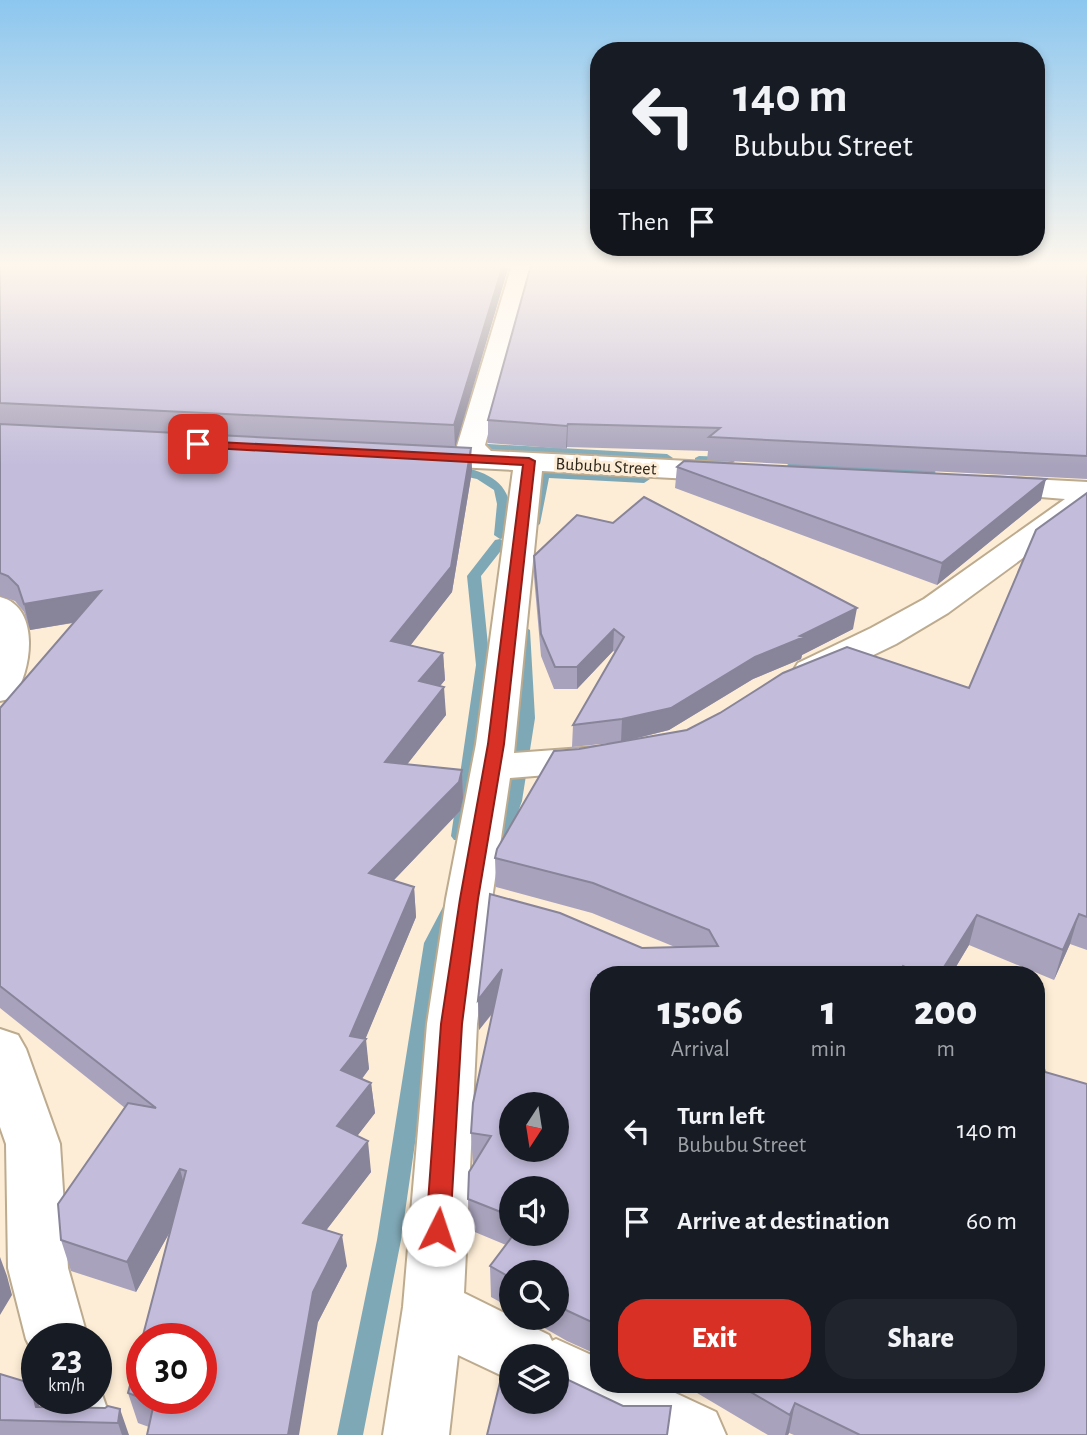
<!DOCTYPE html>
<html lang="en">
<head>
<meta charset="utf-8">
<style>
	:root { --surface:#171b24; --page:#20242c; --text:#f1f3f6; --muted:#9ea1a6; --accent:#d93025 }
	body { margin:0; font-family:"Alegreya Sans",sans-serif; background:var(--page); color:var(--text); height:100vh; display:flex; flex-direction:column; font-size:26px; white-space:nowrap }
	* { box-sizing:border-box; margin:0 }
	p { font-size:23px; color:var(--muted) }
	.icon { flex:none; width:38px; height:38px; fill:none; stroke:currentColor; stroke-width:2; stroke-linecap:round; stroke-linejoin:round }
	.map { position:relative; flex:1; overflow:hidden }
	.side { position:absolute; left:590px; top:966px; width:455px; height:427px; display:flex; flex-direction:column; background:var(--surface); border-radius:28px; box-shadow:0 4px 10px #0003 }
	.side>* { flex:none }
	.top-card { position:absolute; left:590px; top:42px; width:455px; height:214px; border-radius:28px; box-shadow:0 4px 10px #0003; background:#171b24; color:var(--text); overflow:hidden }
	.needle { width:46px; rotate:192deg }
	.controls { position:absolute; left:499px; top:1092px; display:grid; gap:14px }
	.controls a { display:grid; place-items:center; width:70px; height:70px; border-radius:50%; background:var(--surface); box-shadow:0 4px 10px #0003; font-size:35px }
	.speed { position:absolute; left:21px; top:1323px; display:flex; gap:14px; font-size:35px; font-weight:700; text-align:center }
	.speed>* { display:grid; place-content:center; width:91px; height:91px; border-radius:50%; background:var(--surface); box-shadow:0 4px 10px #0003; line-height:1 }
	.speed small { font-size:18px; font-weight:400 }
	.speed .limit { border:10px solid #d22; background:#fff; color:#111 }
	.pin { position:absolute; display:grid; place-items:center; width:60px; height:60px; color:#fff; margin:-30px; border-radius:14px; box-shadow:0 4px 10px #0006 }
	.me { position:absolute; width:77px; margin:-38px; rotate:4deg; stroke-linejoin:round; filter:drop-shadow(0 0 5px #0008) }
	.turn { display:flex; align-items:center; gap:24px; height:147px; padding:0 28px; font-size:32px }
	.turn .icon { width:91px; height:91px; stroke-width:2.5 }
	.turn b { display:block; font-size:49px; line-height:60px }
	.then { display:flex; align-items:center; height:66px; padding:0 28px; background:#0003; gap:14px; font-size:26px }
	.eta { display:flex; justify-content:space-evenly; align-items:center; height:119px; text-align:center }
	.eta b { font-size:42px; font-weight:800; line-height:49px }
	.primary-button { display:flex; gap:14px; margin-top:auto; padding:14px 28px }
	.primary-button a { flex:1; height:80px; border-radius:28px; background:var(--accent); color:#fff; font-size:28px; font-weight:800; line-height:80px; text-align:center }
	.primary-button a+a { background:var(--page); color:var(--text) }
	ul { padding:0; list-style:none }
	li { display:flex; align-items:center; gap:21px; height:91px; padding:0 28px }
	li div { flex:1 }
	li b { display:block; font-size:26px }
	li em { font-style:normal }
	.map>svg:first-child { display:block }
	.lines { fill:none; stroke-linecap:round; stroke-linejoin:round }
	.stream { fill:#7fa8b6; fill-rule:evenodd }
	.minor-casing { stroke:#bdab8f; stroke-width:4 }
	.minor { fill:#fff; fill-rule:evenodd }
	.wall { fill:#a8a2bc; fill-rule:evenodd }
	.shaded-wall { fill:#888499 }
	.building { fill:#c3bcdb; stroke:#888499; stroke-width:2; fill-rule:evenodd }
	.route { fill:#d93025; stroke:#8d1f18; stroke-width:2 }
	.labels { text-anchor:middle; stroke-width:6; stroke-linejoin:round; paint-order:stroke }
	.far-street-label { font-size:18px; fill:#2d261b; stroke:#fdedd6 }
</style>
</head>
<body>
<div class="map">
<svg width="1087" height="1435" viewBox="0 0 1087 1435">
	<rect width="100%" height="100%" fill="#fdedd6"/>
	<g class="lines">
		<path class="stream" d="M 471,443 L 667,454 L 673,458 L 667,462 L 467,448 L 465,446 Z
			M 699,456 L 729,457 L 735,461 L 729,465 L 695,462 L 695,458 Z
			M 793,461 L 930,468 L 936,472 L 930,476 L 789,468 L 787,465 Z
			M 453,466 C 497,471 522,492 505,538 L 500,539 L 494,535 L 497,504 L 494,490 L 477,479 L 449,473 L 449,467 Z
			M 544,470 L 644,475 L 650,479 L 644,483 L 549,478 L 540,524 L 534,528 L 528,524 L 538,474 Z
			M 500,539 L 507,543 L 481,576 L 490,665 L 469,836 L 466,840 L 454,840 L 451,836 L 476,665 L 467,576 L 495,540 Z
			M 523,626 L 530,630 L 535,718 L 522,801 L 505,848 L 502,852 L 490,852 L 487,848 L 504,801 L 519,718 L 516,630 Z
			M 451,903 L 458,905 L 460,910 L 444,943 L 401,1240 L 363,1435 L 337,1435 L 377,1240 L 424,943 L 444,905 Z"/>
		<defs>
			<path id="minor" d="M 512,265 L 534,265 L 485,445 L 491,451 L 728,463 L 738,466 L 743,472 L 738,478 L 728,481 L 542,471 L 514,753 L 596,747 L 610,750 L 616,759 L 610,768 L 596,771 L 510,778 L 492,899 L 477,1024 L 464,1293 L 549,1335 L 552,1341 L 556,1339 L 598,1358 L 598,1384 L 656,1384 L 716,1412 L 726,1435 L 622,1435 L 554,1402 L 556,1402 L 556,1356 L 511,1356 L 511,1380 L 458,1355 L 449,1435 L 383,1435 L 403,1307 L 427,1024 L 446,899 L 476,744 L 513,470 L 418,465 L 408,462 L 404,456 L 408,450 L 418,447 L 459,450 L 457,446 Z
				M 991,477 L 1087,482 L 1087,511 L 948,613 L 896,644 L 824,679 L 811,682 L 798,679 L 793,671 L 798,663 L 871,628 L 924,599 L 1065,499 L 981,492 L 976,486 L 981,480 Z
				M 0,597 C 41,607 32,671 13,698 L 0,701 Z
				M 0,1029 L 18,1035 L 26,1049 L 60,1144 L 68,1268 L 88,1339 L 37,1339 L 37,1361 L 26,1339 L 8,1268 L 6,1144 L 0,1127 Z
				M 96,1377 L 116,1435 L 50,1435 L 41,1398 L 96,1398 Z"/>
		</defs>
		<use href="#minor" class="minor-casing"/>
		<use href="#minor" class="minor"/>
	</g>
	<path class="wall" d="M 0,265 L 509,265 L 455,447 L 471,448 L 472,471 L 452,592 L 410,645 L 443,653 L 445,680 L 440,686 L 446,715 L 407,764 L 462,770 L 463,798 L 460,811 L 393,881 L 414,887 L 416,917 L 365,1039 L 369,1069 L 362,1079 L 371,1083 L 375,1113 L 357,1136 L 371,1172 L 326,1230 L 347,1266 L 318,1322 L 149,1427 L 138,1423 L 128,1393 L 171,1230 L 136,1292 L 71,1271 L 61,1240 L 125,1108 L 0,1008 L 0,708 L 73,623 L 30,630 L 24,612 L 15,601 L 0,596 Z
		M 1087,265 L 1087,479 L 707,460 L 708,451 L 567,447 L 566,449 L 488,443 L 488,420 Z
		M 677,467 L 1041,500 L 937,585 L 675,488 Z
		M 1087,493 L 1087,950 L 1070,944 L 1054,980 L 969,945 L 951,975 L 598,975 L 598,1355 L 567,1341 L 527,1318 L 556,1318 L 556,1272 L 511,1272 L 511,1308 L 491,1297 L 490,1266 L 506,1245 L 470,1230 L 468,1199 L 474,1164 L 473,1164 L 471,1133 L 493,1013 L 479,1030 L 478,1000 L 642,948 L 675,947 L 592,913 L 496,887 L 495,858 L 579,749 L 621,742 L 572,747 L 573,725 L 615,652 L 613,651 L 577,689 L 554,689 L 541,656 L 534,577 L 534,556 L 853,629 L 802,655 L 801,659 L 753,679 L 669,730 L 622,742 L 969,688 ZM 511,1188 L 556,1234 L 511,1234 Z
		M 0,1374 L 30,1383 L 40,1407 L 105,1408 L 129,1435 L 0,1435 Z
		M 662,1384 L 675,1384 L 674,1390 Z
		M 682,1384 L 1036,1384 L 1087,1435 L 794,1435 L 789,1433 L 788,1435 L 768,1435 Z"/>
	<path class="shaded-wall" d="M 503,265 L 509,265 L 455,448 L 454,425 Z
		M 568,424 L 567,447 L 566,449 L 567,426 Z
		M 471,448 L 472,471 L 452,592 L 393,668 L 391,641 Z
		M 1046,479 L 1041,500 L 937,585 L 942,563 Z
		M 101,591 L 106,617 L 30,630 L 24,604 Z
		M 857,608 L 853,629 L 802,655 L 801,659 L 753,679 L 669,730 L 621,742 L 622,719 L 800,636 Z
		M 614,629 L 613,651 L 577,689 L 577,667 Z
		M 443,653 L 445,680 L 421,709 L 419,681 Z
		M 444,687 L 446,715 L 387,790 L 385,762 Z
		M 462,770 L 463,798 L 460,811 L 372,903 L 369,873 Z
		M 414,887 L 416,917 L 365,1040 L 366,1039 L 369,1069 L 345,1101 L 341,1070 L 350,1036 Z
		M 1079,914 L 1070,944 L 1054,980 L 1063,950 Z
		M 977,915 L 969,945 L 951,975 L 939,975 Z
		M 502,969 L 503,999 L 479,1030 L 478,1000 Z
		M 371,1083 L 375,1113 L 341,1157 L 337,1126 Z
		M 368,1141 L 371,1172 L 308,1254 L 303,1223 Z
		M 180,1169 L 188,1200 L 136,1292 L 127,1262 Z
		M 342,1235 L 347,1266 L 318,1322 L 299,1435 L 288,1435 L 313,1292 Z
		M 0,1257 L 7,1276 L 12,1295 L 0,1315 Z
		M 30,1383 L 42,1413 L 36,1407 Z
		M 795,1403 L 789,1433 L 788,1435 L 785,1435 L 790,1415 Z
		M 120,1409 L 129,1435 L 122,1435 L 118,1423 Z"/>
	<path class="building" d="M 0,265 L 503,265 L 454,425 L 0,403 Z
		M 531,265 L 1087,265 L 1087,456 L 709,437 L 720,428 L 568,424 L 567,426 L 488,420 Z
		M 0,424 L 471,448 L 451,567 L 391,641 L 443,653 L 419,681 L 444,687 L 385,762 L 462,770 L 459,782 L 369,873 L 414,887 L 350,1036 L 366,1039 L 341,1070 L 371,1083 L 337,1126 L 368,1141 L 303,1223 L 342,1235 L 313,1292 L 288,1435 L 147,1435 L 154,1403 L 128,1393 L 142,1340 L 142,1398 L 201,1398 L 201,1339 L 142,1339 L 186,1171 L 180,1169 L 127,1262 L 61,1240 L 58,1204 L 128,1103 L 156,1108 L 0,986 L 0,708 L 101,591 L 24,604 L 18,586 L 8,576 L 0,573 Z
		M 684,461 L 1046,479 L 942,563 L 677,467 Z
		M 1087,493 L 1087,917 L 1079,914 L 1063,950 L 977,915 L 939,975 L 922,975 L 903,966 L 897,975 L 598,975 L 598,1325 L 568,1311 L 556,1305 L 556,1272 L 511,1272 L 511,1278 L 490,1266 L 514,1234 L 556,1234 L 556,1188 L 511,1188 L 511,1216 L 468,1199 L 469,1172 L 491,1136 L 471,1133 L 473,1103 L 502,969 L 478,1000 L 490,894 L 560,913 L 642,948 L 718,946 L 709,930 L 593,883 L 495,858 L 497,849 L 554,751 L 579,749 L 687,730 L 720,713 L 783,673 L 847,647 L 969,688 L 1036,530 ZM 511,1104 L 556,1104 L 556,1150 L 511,1150 Z
		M 644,497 L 857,608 L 800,636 L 804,637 L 755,657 L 671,708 L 622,719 L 573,725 L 624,637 L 614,629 L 577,667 L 555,667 L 541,634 L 534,556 L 577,515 L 613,523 Z
		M 1036,1063 L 1043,1065 L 1045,1072 L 1087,1084 L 1087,1435 L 860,1435 L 795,1403 L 790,1415 L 737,1384 L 1036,1384 Z
		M 505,1362 L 511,1363 L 511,1402 L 556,1402 L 556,1374 L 623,1406 L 671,1406 L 667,1435 L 487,1435 Z
		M 0,1374 L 30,1383 L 36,1407 L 105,1408 L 108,1406 L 120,1409 L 118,1423 L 0,1420 Z"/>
	<linearGradient id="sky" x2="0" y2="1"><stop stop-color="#8cc6ef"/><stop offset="0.57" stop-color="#fef7ed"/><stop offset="1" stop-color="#fef7ed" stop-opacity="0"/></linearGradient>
	<rect width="1087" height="466" fill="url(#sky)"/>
	<path class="route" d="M 198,441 L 529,458 L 535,461 L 504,744 L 478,899 L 462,1024 L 450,1230 L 447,1237 L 438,1240 L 430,1237 L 426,1230 L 441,1024 L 460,899 L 488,744 L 523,465 L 194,447 L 194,442 Z"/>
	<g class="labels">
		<g class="far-street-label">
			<text transform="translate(606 466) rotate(3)" y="6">Bububu Street</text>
		</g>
	</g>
</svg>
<div class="controls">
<a><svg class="needle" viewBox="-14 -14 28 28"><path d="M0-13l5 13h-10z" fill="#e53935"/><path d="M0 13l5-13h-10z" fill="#9ea1a6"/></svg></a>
<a><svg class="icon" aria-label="sound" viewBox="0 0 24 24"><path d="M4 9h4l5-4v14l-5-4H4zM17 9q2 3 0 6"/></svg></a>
<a><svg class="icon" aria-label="search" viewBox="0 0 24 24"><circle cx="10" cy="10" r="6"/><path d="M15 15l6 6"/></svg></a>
<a><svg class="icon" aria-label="layers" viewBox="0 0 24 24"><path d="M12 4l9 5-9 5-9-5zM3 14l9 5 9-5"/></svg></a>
</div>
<div class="speed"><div>23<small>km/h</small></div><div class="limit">30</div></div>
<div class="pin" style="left:198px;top:444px;background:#d93025"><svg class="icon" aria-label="arrive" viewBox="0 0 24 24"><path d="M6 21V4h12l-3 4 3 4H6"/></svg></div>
<svg class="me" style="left:438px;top:1230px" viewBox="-20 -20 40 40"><circle r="19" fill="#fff"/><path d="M0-13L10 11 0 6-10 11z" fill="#d93025"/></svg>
<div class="top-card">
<div class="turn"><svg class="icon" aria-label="left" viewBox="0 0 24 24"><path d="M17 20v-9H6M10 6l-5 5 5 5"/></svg><div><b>140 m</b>Bububu Street</div></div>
<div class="then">Then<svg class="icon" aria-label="arrive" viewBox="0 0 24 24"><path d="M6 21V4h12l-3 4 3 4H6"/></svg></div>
</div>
<section class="side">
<div class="eta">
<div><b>15:06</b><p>Arrival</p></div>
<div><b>1</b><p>min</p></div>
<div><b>200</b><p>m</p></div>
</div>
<ul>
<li><svg class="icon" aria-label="left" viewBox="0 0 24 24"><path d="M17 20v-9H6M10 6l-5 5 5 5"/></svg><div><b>Turn left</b><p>Bububu Street</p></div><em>140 m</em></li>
<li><svg class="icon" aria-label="arrive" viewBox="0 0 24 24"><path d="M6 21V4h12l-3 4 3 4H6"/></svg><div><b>Arrive at destination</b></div><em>60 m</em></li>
</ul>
<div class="primary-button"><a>Exit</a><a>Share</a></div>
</section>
</div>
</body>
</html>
